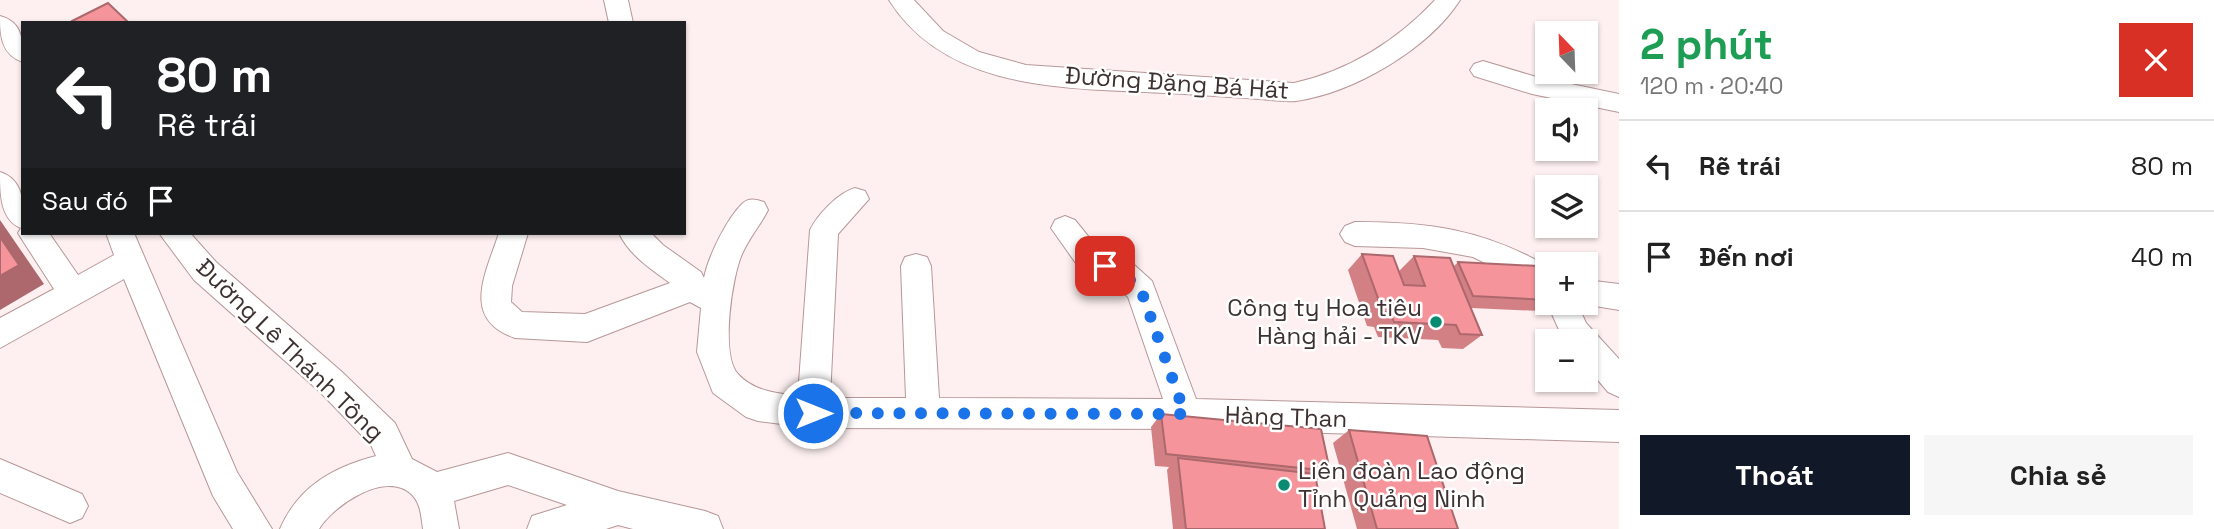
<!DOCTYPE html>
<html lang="vi">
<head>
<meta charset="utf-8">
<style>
	:root { --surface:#fff; --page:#f6f6f6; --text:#222; --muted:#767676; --line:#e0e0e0; --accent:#111827 }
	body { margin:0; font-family:"Space Grotesk",sans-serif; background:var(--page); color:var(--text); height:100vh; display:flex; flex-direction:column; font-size:26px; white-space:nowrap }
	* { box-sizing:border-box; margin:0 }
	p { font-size:23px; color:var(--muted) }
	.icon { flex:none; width:38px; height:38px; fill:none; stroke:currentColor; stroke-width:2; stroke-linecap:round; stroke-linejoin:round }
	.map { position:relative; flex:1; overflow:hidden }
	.panel { display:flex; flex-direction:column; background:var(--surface); width:595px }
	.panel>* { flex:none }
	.hud { position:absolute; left:21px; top:21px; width:665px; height:214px; border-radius:0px; box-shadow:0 2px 5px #0004; background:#202124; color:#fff; overflow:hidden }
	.needle { width:46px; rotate:337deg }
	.tools { position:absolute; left:1535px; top:21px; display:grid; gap:14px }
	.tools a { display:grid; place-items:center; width:63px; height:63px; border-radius:0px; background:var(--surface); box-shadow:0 2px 5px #0004; font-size:35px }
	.pin { position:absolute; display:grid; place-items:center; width:60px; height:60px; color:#fff; margin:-30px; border-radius:14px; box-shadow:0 4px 10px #0006 }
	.me { position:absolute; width:77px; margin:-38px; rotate:90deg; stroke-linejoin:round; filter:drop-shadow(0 0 5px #0008) }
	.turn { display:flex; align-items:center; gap:24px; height:147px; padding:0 21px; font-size:32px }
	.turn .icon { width:91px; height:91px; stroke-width:2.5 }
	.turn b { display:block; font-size:49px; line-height:60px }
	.then { display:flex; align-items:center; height:66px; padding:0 21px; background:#0003; gap:14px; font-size:26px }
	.round { display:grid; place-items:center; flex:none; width:74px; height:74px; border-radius:0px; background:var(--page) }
	.head { display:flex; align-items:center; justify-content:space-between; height:119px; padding:0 21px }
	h1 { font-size:42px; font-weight:600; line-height:52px; color:#1e9e55 }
	.cta { display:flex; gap:14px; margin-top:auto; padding:14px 21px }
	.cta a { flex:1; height:80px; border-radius:0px; background:var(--accent); color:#fff; font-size:28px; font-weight:600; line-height:80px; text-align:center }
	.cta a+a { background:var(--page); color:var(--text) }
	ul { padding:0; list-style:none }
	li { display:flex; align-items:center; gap:21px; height:91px; padding:0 21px; border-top:2px solid var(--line) }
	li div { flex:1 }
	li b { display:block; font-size:26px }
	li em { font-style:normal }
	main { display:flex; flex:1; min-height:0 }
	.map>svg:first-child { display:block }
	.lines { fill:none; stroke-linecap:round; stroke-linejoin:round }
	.minor-casing { stroke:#b79798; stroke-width:2 }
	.minor { fill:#fff; fill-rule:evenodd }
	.wall { fill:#d38085 }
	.shaded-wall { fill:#ac686c }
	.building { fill:#f5959b; stroke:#ac686c; stroke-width:2 }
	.route { stroke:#1a73e8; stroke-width:12; stroke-dasharray:0 21.6 }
	.poi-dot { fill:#098b71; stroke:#fff; stroke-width:2.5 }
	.labels { text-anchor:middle; stroke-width:5; stroke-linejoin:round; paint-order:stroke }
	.street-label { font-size:24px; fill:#3e3131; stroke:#fff }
	.poi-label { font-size:24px; fill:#3e3131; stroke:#fff; text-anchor:end }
</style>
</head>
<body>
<main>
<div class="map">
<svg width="1619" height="529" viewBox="0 0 1619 529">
	<rect width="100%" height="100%" fill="#fef0f0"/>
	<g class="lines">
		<defs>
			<path id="minor" d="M 604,0 L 628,0 L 633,23 L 609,23 Z
				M 889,0 L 914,0 L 943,31 L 979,52 L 1026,65 L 1294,83 C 1348,71 1397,41 1435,0 L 1460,0 C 1429,49 1353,93 1296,101 C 1284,102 1271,100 1259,99 C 1234,97 1209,96 1185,94 C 1083,87 951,98 889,0 Z
				M 0,16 C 23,22 23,41 23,62 C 1,55 0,35 0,16 Z
				M 1483,61 L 1533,76 L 1619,94 L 1619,112 L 1532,94 L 1474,76 L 1470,70 L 1474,64 Z
				M 0,172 C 27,181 23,209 23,233 L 49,233 L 78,275 L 114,255 L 106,233 L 134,233 L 237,472 L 272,529 L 233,529 L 213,496 L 124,279 L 0,348 L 0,318 L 54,289 L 23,241 L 18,233 L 21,228 C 0,220 0,193 0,172 Z
				M 855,188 L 865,191 L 869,199 L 838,234 L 830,398 L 906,398 L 901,266 L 905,257 L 916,254 L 927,257 L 931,266 L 939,398 L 1163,399 L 1128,297 L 1109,280 L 1080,269 L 1051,228 L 1055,220 L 1065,216 L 1075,220 L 1100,251 L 1131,262 L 1152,281 L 1196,399 L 1619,410 L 1619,442 L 1198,429 L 813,428 L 758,421 L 746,417 L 713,393 L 697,352 L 701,308 L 690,302 L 587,342 L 515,338 C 460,319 486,273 499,233 L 528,233 L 512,286 L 511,302 L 522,312 L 585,314 L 670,283 C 651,269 629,255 619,233 L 651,233 L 663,245 L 701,272 L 704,278 C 708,257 727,218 743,203 C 750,197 757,200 764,202 L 768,210 C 761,224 750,237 743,252 C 732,274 720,355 738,374 C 753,391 776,393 798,396 L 810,230 C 818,214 838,193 855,188 Z
				M 1355,222 C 1429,222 1482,229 1547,266 L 1547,294 L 1473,257 L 1423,248 L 1355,246 L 1345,242 L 1340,234 L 1345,226 Z
				M 159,233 L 190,233 L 216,262 L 342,372 L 395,423 L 412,459 L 437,472 L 508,453 L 618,491 L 705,511 L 718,516 L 723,529 L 633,529 L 618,525 L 606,529 L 527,529 L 532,516 L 567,505 L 508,485 L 454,501 L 459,529 L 423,529 C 421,516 421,502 410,493 C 384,471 333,506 319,529 L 280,529 C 298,487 333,467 376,456 L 371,445 L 320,392 L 194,280 Z
				M 1586,280 L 1619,284 L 1619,310 L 1577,303 L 1586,323 L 1619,359 L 1619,397 L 1608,392 L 1586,366 L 1586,341 L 1564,341 L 1547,303 L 1547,302 L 1586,303 Z
				M 0,459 L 82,494 L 88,506 L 82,518 L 70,523 L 0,493 Z"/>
		</defs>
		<use href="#minor" class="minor-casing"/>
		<use href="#minor" class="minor"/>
	</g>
	<path class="wall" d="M 1362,254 L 1399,271 L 1414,256 L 1453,267 L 1458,262 L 1547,284 L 1547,303 L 1551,303 L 1540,311 L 1471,308 L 1482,335 L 1463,349 L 1442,348 L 1438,340 L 1378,337 L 1374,327 L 1367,326 L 1348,270 Z
		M 1161,414 L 1330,471 L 1316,481 L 1325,529 L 1173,529 L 1167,470 L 1169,467 L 1155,466 L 1151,427 Z
		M 1349,430 L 1458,529 L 1357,529 L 1333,443 Z"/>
	<path class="shaded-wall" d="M 0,220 L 44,284 L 0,310 Z"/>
	<path class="building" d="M 108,3 L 129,23 L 73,23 L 72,21 Z
		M 0,237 L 19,265 L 0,276 Z
		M 1362,254 L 1393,256 L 1404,285 L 1425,286 L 1414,256 L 1450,258 L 1482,335 L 1460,334 L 1456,325 L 1394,322 L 1390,312 L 1383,312 Z
		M 1458,262 L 1538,266 L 1547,284 L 1547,300 L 1473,296 Z
		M 1161,414 L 1321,429 L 1330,471 L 1166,454 Z
		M 1349,430 L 1427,436 L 1458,529 L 1377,529 Z
		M 1178,458 L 1315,474 L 1325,529 L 1186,529 Z"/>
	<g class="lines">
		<path class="route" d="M 813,413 L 1185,414 L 1141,290 L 1120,271 L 1105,266"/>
	</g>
	<g class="poi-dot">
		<circle cx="1436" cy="322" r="7"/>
		<circle cx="1284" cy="485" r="7"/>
	</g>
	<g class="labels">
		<g class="street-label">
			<text transform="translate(1177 83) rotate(4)" y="8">Đường Đặng Bá Hát</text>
			<text transform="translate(290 350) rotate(44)" y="8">Đường Lê Thánh Tông</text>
			<text transform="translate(1286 417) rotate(2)" y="8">Hàng Than</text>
		</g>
		<g class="poi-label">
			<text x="1422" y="316">Công ty Hoa tiêu<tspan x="1422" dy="28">Hàng hải - TKV</tspan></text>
			<text x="1298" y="479" text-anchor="start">Liên đoàn Lao động<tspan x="1298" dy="28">Tỉnh Quảng Ninh</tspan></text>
		</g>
	</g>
</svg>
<div class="tools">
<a><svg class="needle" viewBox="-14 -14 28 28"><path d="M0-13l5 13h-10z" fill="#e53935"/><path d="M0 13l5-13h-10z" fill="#767676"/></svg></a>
<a><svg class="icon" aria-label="sound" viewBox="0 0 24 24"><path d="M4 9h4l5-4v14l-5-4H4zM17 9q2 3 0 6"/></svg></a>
<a><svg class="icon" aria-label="layers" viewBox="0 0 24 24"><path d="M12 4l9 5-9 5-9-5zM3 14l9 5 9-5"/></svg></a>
<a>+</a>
<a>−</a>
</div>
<div class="pin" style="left:1105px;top:266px;background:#d93025"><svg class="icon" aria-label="arrive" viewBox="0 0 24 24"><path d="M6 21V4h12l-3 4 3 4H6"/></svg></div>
<svg class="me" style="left:813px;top:413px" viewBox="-20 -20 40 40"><circle r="17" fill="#1a73e8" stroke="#fff" stroke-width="3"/><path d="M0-11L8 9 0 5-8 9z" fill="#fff"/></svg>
<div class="hud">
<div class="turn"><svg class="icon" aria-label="left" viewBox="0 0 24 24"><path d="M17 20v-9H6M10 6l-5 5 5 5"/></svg><div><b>80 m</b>Rẽ trái</div></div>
<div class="then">Sau đó<svg class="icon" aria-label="arrive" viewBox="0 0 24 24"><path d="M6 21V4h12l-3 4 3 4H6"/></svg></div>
</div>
</div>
<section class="panel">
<div class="head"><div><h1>2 phút</h1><p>120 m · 20:40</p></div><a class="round" style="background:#d93025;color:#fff"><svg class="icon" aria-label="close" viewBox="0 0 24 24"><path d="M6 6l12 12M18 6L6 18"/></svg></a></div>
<ul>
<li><svg class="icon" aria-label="left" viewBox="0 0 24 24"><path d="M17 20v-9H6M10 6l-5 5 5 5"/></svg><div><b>Rẽ trái</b></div><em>80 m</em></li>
<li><svg class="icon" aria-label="arrive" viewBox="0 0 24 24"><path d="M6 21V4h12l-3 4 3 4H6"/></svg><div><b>Đến nơi</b></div><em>40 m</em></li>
</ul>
<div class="cta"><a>Thoát</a><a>Chia sẻ</a></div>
</section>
</main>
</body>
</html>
